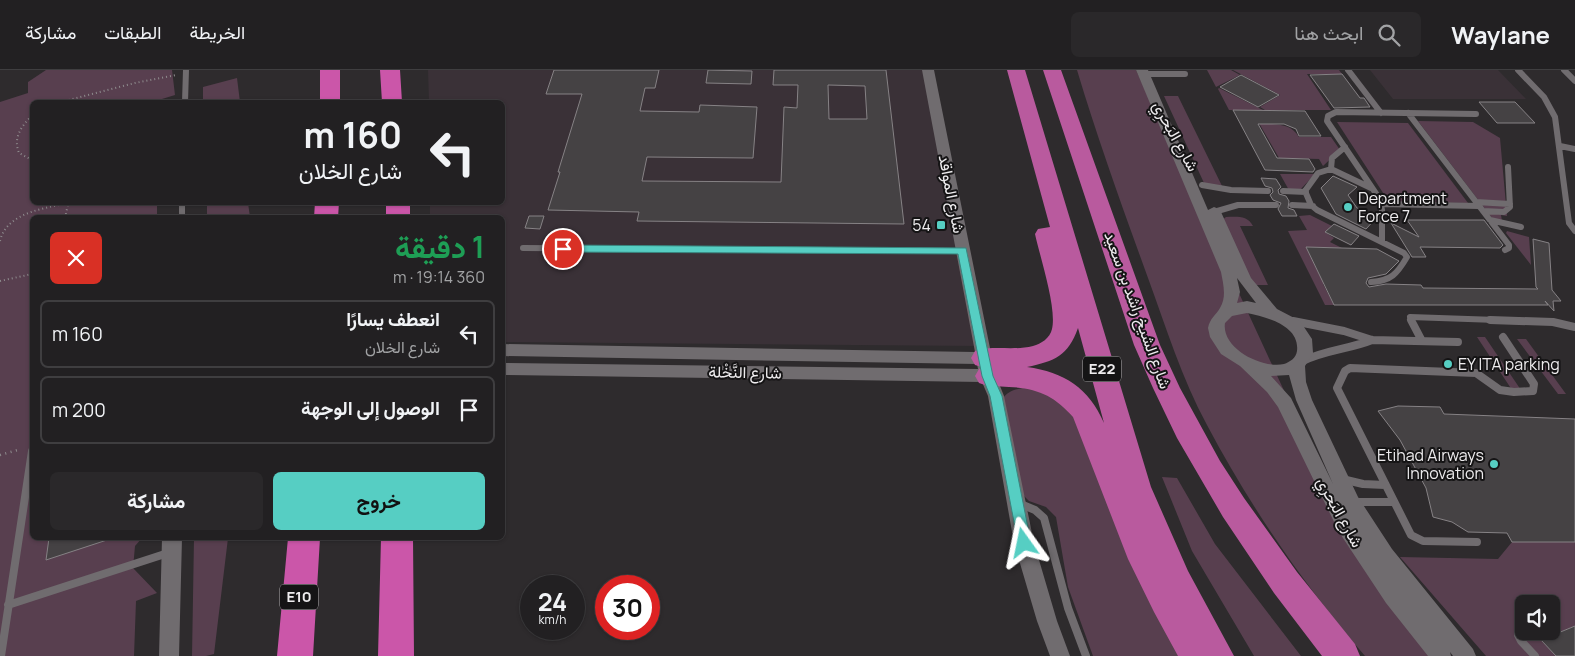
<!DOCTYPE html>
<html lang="ar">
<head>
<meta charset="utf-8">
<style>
	:root { --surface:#222022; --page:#2a282a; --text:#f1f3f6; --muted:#a2a3a5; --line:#3f3e40; --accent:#56cec3 }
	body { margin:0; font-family:Manrope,Vazirmatn,sans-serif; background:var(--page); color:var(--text); direction:rtl; height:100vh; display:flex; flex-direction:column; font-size:19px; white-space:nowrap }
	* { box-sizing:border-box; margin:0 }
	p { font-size:16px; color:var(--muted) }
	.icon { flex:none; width:28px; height:28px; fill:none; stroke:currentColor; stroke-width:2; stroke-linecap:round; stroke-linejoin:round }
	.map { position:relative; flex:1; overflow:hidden; direction:ltr }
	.panel { position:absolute; left:30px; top:145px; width:475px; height:325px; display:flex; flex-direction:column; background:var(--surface); border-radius:8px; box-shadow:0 1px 4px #0004,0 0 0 1px var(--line); direction:rtl }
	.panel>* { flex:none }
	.banner { position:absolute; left:30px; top:30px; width:475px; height:105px; border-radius:8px; box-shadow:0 1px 4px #0004,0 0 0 1px var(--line); direction:rtl; background:#222022; color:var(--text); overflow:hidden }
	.controls { position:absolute; left:1515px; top:525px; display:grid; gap:10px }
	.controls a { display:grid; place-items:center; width:45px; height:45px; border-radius:8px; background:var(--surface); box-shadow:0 1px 4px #0004,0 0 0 1px var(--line); font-size:25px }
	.speed { position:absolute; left:520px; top:505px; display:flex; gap:10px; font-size:25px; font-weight:700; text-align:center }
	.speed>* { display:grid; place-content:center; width:65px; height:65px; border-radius:50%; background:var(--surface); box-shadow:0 1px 4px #0004,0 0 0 1px var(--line); line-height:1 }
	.speed small { font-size:12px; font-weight:400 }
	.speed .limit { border:8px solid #d22; background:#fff; color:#111 }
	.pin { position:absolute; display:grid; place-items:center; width:42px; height:42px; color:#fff; margin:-21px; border:2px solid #fff; border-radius:50%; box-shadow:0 1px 5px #0007 }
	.me { position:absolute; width:55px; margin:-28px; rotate:348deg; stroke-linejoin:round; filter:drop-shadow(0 0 4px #0008) }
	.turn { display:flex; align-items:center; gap:18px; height:105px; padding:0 20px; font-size:22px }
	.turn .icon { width:65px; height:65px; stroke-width:2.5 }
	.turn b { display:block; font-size:35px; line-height:42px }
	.round { display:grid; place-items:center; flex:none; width:52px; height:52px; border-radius:8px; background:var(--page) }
	.head { display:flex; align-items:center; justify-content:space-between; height:85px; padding:0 20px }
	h1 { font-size:30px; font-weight:700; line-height:38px; color:#1e9e55 }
	.action { display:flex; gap:10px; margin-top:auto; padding:10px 20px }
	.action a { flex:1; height:58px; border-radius:8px; background:var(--accent); color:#111; font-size:20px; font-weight:700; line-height:58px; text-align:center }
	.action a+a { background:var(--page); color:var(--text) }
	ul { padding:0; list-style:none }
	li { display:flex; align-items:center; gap:15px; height:68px; margin:0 10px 8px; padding:0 10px; border:2px solid var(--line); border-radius:8px }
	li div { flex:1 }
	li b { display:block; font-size:19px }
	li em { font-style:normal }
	header { display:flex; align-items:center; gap:30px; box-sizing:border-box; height:70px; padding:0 25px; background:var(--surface); border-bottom:1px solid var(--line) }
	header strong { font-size:24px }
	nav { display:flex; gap:28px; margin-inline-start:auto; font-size:18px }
	.search { width:350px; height:45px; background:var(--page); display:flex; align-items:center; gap:12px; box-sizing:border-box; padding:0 18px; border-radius:8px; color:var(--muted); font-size:19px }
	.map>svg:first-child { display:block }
	.built { fill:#3a3137 }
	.green { fill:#583f4f; fill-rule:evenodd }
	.building { fill:#454244; stroke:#868285; fill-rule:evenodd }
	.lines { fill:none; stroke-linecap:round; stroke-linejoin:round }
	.path-far1 { stroke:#8e8b8d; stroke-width:2; stroke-dasharray:1 3; stroke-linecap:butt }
	.path { stroke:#8e8b8d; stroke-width:2.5; stroke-dasharray:1 4.5; stroke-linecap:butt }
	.service-far1 { stroke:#706c6f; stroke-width:6 }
	.service { stroke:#706c6f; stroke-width:8 }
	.minor { fill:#706c6f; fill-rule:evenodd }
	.trunk { fill:#b95a9e; fill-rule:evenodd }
	.motorway { fill:#cb56a9; fill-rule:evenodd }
	.route { fill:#56cec3; stroke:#38867f }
	.poi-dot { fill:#56cec3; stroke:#151415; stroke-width:2 }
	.labels { text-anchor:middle; stroke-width:4; stroke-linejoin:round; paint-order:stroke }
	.shield { fill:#151415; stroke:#adabad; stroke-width:1 }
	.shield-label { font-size:15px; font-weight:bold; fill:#eeecee }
	.street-label { font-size:16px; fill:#eeecee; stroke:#151415 }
	.poi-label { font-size:16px; fill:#eeecee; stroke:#151415; text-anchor:start }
</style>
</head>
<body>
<header>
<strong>Waylane</strong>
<div class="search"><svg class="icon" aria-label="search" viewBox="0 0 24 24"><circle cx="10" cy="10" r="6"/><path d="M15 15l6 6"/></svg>ابحث هنا</div>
<nav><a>الخريطة</a><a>الطبقات</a><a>مشاركة</a></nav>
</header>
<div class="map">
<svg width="1575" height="586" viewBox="0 0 1575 586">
	<rect width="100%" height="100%" fill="#2e2b2d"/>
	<path class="built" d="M 428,0 L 928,0 L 981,276 L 503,272 L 502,148 L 430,147 L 430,133 L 502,132 L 502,32 L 429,32 Z
		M 1370,0 L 1498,0 L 1526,29 L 1393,29 Z"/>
	<path class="green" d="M 46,0 L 172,0 L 175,25 L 162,29 L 162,32 L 32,32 L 32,132 L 157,133 L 157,147 L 32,148 L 32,468 L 142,468 L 135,476 L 133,498 L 157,523 L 136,531 L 134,586 L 0,586 L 0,32 L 28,23 L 28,12 Z
		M 1077,0 L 1136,0 L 1310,377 L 1338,432 L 1429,560 L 1451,586 L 1365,586 C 1304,515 1251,438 1207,355 C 1182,309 1166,257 1148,208 C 1123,139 1098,70 1077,0 Z
		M 1207,0 L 1231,0 L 1240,5 L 1216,17 Z
		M 1233,0 L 1339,0 L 1342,4 L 1304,4 L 1307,4 L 1331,40 L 1265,40 L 1260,37 L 1280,25 Z
		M 237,8 L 240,32 L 203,32 L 203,17 Z
		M 1219,18 L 1263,40 L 1229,40 L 1218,19 Z
		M 1164,26 L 1178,26 L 1223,118 L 1204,113 Z
		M 1252,41 L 1264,41 L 1272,54 C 1284,55 1292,56 1299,67 L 1331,67 L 1340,80 L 1323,96 L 1319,89 L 1279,88 Z
		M 1418,51 L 1473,52 L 1500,68 L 1507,146 L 1501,145 L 1502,151 L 1492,148 Z
		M 1337,52 L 1408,53 L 1468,133 L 1389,132 Z
		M 1280,104 L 1315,104 L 1298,122 L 1290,122 Z
		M 207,133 L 248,133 L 250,147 L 207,147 Z
		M 1310,145 L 1332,156 L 1325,162 L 1334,168 L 1330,172 L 1342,178 L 1365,215 L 1323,214 L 1334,235 L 1325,235 L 1288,161 L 1307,160 L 1299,146 ZM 1306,177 L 1335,178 L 1320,206 Z
		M 1226,147 C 1237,147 1247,145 1253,156 L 1240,156 L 1268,215 L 1252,215 L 1222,150 Z
		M 1507,161 L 1529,167 L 1531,195 L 1506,163 Z
		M 1477,267 L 1485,267 L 1523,323 L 1514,323 Z
		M 1517,269 L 1526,269 L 1566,324 L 1558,324 Z
		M 1029,317 L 1068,333 L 1181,586 L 1093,586 L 1068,517 L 1056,447 L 1046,437 L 1029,431 L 1021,423 L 1002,330 C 1008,319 1018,319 1029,317 Z
		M 1162,407 L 1177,408 L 1215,474 L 1301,586 L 1254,586 L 1192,481 Z
		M 194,468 L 228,468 L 214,584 L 206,586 L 192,586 Z
		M 1512,472 L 1575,472 L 1575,556 L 1541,570 L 1556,586 L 1486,586 L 1400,487 L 1498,489 ZM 1524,534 L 1551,534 L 1551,561 L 1524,561 Z"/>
	<path class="building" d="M 554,0 L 659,0 L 655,18 L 645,18 L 640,41 L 699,42 L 700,35 L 757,37 L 753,88 L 647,87 L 642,111 L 781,112 L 784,37 L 797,38 L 798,15 L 773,15 L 774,0 L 886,0 L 904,154 L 637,151 L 639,142 L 548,140 L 560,102 L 558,102 L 582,24 L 546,24 ZM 828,15 L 865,16 L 867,49 L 829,49 Z
		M 708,0 L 752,1 L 751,14 L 706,13 Z
		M 1342,4 L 1360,28 L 1364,28 L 1370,37 L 1334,38 L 1310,5 Z
		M 1241,5 L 1279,25 L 1258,37 L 1220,17 Z
		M 1479,32 L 1515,32 L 1535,53 L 1497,53 Z
		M 1233,40 L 1305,41 L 1321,66 L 1299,66 L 1296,59 L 1284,54 L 1258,54 L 1277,88 L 1309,89 L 1315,99 L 1313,102 L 1265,100 Z
		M 1333,106 L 1357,117 L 1348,125 L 1357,138 L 1377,147 L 1366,159 L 1336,144 L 1321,118 Z
		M 1261,108 L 1276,109 L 1281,117 L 1278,120 L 1279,124 L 1286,126 L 1289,131 L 1288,138 L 1294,140 L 1297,146 L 1282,146 L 1278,139 L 1281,133 L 1273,130 L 1270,125 L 1273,122 L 1272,118 L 1265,116 Z
		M 529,146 L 544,146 L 540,159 L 525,158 Z
		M 1407,150 L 1484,150 L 1503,175 L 1500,178 L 1420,177 L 1426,187 L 1412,187 L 1391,153 L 1419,167 Z
		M 1334,154 L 1359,166 L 1351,175 L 1325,162 Z
		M 1533,169 L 1549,173 L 1552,220 L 1561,231 L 1553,231 L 1554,241 L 1545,231 L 1548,235 L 1334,235 L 1306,177 L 1377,179 L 1399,191 L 1386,204 L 1368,208 L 1366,213 L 1369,217 L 1386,214 L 1421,215 L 1423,218 L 1538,219 L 1536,217 Z
		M 1398,336 L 1440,337 L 1444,344 L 1575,349 L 1575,472 L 1512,472 L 1507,463 L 1468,462 L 1452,452 L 1433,447 L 1426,418 L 1400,370 L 1378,341 Z
		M 49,468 L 107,468 L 107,470 L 46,490 Z
		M 1575,556 L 1575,586 L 1556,586 L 1541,570 Z"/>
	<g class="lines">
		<path class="path-far1" d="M 61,32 L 135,13 L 176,5
			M 32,46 C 21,56 13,68 19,83 L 32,90
			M 65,148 L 68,134
			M 0,171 C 7,141 48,138 73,132
			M 0,211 L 32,204"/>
		<path class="path" d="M 0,385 L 21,379"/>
		<path class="service-far1" d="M 1348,0 L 1381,43
			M 1518,0 L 1544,27 L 1555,47 L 1569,153 L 1575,161
			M 1564,0 L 1575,11
			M 1143,4 L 1185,4
			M 185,32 L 186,0
			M 1408,43 L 1509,175 L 1509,178 L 1505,180
			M 1560,76 L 1575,79
			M 1345,77 L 1332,88 L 1331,99 L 1318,103 L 1305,121 L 1311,135 L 1317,140 L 1404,183 L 1407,187 C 1397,204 1391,211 1371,212
			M 1331,99 L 1371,118
			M 1202,115 L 1231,120 L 1268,121
			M 1283,121 L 1306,122
			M 182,132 L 182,148
			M 1476,132 L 1510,134
			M 1381,134 L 1479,136
			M 1292,135 L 1313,136
			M 1483,141 L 1504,142 L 1510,137 L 1508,97
			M 1214,142 L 1238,135 L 1276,135
			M 1490,150 L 1521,157
			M 1382,172 L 1382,140 L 1379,128 L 1327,51 L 1328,46 L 1336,42 L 1476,44
			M 523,178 L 963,181
			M 1412,251 L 1410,247 L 1526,251"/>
		<path class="service" d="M 1411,250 L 1422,271
			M 1490,250 L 1553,252 L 1575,257
			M 1293,251 L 1344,261 L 1372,270 L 1458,272
			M 1303,291 C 1325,280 1350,279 1372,270
			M 1342,409 L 1363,414 L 1385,415
			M 1351,432 L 1393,432
			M 1018,433 L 1035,440 L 1044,448 L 1068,538 L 1086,586
			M 1477,472 L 1423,471 L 1411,465 L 1337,318 L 1345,301 L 1350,298 L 1476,303 L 1500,320 L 1514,322 L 1533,321 L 1534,314 L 1503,267
			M 8,535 L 171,482
			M 1551,538 L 1553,537
			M 1524,552 L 1518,556 L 1518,565 L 1521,571 L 1535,586
			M 1,586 L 32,381"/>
		<path class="minor" d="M 922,0 L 934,0 L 992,288 L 996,306 L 1004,326 L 1034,473 L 1057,551 L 1070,586 L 1050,586 L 1037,551 L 1014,473 L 988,326 L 982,312 L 502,305 L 502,293 L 978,299 L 977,294 L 502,286 L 502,274 L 975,282 Z
			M 1136,0 L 1148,0 L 1208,140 L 1214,137 L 1219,139 L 1221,142 L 1251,208 L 1277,239 L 1300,251 L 1312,269 L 1313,283 L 1305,296 L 1306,312 L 1312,330 L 1358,427 L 1392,479 L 1473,579 L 1476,586 L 1453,586 L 1450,582 L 1451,586 L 1428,586 L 1386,533 L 1339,462 L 1278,337 L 1267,322 L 1240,296 L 1221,284 L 1210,267 L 1208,258 C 1210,248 1216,245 1220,238 C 1227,227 1223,213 1221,202 ZM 1237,208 L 1256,233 L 1247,231 L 1237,233 L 1240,222 ZM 1247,243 C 1266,247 1300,255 1297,281 C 1296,288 1290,292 1284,294 C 1262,299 1221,278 1225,253 L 1232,246 ZM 1289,305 L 1296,330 L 1333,414 L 1291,328 L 1271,306 Z
			M 162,468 L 182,468 L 179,586 L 159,586 Z"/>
		<path class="trunk" d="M 1007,0 L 1025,0 L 1151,417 L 1188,501 L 1234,586 L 1178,586 L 1154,542 L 1128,489 L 1073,347 C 1055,326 1037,318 1009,317 C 998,316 989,317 979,313 L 975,306 L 979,299 L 982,297 L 975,295 L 971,288 L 975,281 C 993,275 1013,281 1033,276 C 1041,274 1050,268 1052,259 C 1057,238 1040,187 1035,164 L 1038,159 L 1050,157 ZM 1078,258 L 1104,353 C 1089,318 1064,302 1027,297 C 1055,291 1068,286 1078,258 Z
			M 1043,0 L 1061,0 L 1160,275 L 1180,318 L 1220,391 L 1244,428 L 1297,502 L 1355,574 L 1360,586 L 1322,586 L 1274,523 L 1223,447 L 1177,368 L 1153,318 L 1134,275 Z"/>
		<path class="motorway" d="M 320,0 L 340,0 L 340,32 L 320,32 Z
			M 380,0 L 400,0 L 402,32 L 382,32 Z
			M 315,132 L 339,132 L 338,148 L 314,148 Z
			M 386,132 L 410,132 L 410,148 L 386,148 Z
			M 288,468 L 320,468 L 313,586 L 277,586 Z
			M 381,468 L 413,468 L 414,586 L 378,586 Z"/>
	</g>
	<path class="route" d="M 563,175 L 966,178 L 993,306 L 1002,326 L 1031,473 L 1029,478 L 1024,479 L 1020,478 L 1018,473 L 990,326 L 982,306 L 958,184 L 563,182 L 558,179 Z"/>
	<g class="poi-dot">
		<circle cx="1348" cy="137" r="5"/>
		<rect x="936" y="150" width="10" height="10" rx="2.5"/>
		<circle cx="1448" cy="294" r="5"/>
		<circle cx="1494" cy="394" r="5"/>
	</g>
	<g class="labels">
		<g class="shield">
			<rect x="1083" y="286.5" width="38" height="25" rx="4"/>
			<rect x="280" y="514.5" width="38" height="25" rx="4"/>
		</g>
		<g class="shield-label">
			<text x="1102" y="304">E22</text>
			<text x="299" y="532">E10</text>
		</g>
		<g class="street-label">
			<text transform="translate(1176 66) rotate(61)" y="6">شارع البَحرِي</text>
			<text transform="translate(952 124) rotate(79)" y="6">شارع المواقد</text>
			<text transform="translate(1138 240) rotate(70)" y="6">شارع الشيخ راشد بن سعيد</text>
			<text transform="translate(745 302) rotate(1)" y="6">شارع النَّخْلة</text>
			<text transform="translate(1340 442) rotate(61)" y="6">شارع البَحرِي</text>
		</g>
		<g class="poi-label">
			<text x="1358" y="134">Department<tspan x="1358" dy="18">Force 7</tspan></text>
			<text x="931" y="161" text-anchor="end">54</text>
			<text x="1458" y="300">EY ITA parking</text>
			<text x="1484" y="391" text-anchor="end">Etihad Airways<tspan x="1484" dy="18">Innovation</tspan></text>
		</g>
	</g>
</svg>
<div class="controls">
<a><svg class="icon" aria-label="sound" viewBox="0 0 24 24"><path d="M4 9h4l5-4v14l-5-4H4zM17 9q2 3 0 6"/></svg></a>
</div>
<div class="speed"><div>24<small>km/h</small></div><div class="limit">30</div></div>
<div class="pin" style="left:563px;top:179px;background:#d93025"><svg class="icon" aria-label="arrive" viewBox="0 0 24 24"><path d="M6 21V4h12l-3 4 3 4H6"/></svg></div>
<svg class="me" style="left:1024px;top:473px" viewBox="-20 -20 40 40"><path d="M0-17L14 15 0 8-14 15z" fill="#56cec3" stroke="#fff" stroke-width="4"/></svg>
<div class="banner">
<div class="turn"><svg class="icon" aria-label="left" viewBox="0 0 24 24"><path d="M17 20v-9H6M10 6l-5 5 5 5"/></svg><div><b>160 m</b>شارع الخلان</div></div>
</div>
<section class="panel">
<div class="head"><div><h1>1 دقيقة</h1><p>360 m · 19:14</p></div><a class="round" style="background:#d93025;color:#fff"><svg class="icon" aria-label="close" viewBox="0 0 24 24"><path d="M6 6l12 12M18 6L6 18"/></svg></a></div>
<ul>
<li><svg class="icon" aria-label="left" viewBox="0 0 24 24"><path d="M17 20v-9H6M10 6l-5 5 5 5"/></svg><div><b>انعطف يسارًا</b><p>شارع الخلان</p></div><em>160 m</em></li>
<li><svg class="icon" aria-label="arrive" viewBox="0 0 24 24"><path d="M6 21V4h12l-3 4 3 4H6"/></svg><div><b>الوصول إلى الوجهة</b></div><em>200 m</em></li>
</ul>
<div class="action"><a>خروج</a><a>مشاركة</a></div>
</section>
</div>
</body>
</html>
